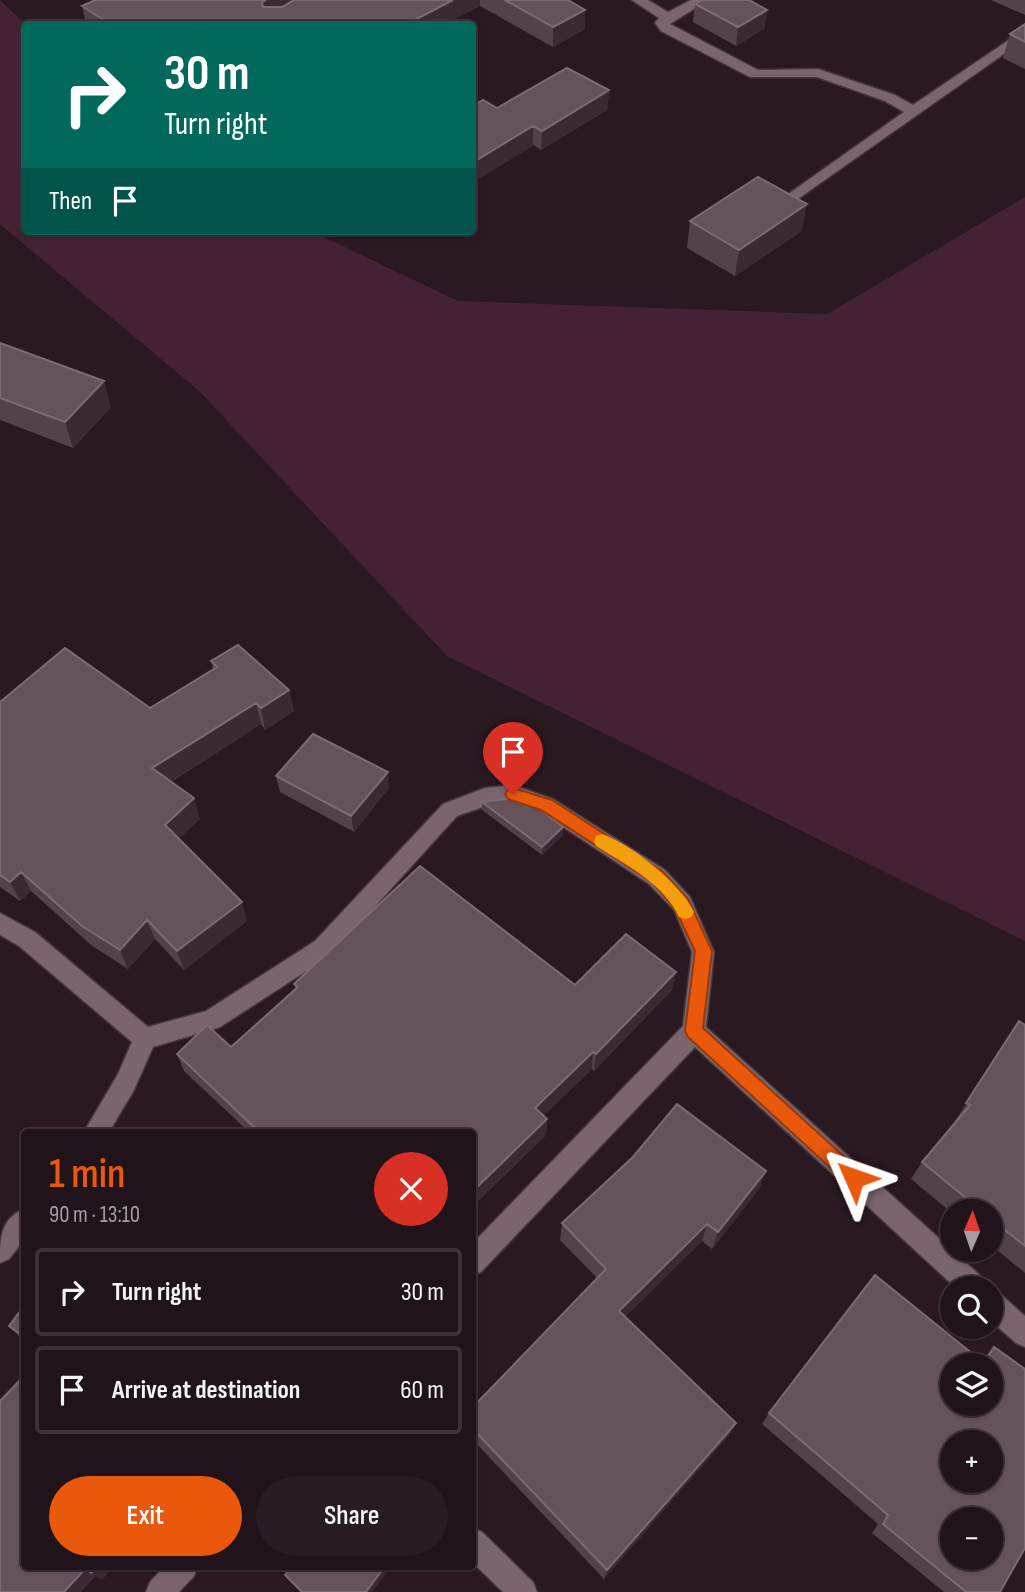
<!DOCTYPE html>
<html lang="en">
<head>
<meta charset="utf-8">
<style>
	:root { --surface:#201319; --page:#281c22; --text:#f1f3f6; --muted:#a29ea2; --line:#3d3238; --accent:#ea580c }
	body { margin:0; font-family:"Sofia Sans Condensed",sans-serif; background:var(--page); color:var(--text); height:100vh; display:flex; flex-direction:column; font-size:26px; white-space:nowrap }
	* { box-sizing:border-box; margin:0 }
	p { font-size:23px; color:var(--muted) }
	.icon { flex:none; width:38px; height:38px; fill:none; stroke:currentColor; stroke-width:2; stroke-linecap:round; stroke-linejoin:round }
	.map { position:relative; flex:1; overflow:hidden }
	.drawer { position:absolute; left:21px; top:1129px; width:455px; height:441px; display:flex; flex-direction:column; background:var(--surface); border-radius:7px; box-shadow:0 2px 5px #0004,0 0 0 2px var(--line) }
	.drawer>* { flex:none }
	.guide { position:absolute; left:21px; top:21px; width:455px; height:214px; border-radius:7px; box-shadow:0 2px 5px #0004,0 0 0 2px var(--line); background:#00695c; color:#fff; overflow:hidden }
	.needle { width:46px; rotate:2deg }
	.controls { position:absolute; left:940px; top:1199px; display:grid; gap:14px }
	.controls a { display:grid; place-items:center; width:63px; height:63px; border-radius:50%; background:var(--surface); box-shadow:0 2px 5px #0004,0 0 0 2px var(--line); font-size:35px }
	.pin { position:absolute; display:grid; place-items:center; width:60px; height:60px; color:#fff; margin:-72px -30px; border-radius:50% 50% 50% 0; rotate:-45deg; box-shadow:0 0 7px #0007 }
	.pin .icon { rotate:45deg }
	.me { position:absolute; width:77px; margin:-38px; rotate:313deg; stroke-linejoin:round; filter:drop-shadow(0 0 5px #0008) }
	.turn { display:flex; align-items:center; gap:24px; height:147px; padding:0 28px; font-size:32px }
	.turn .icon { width:91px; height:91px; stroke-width:2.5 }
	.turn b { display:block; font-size:49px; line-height:60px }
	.then { display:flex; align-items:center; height:66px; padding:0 28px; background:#0003; gap:14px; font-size:26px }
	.round { display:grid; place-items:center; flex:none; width:74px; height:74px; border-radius:37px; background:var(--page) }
	.head { display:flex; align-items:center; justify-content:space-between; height:119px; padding:0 28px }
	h1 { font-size:42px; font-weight:600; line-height:52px; color:var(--accent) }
	.action { display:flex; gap:14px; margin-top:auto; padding:14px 28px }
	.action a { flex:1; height:80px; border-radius:42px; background:var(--accent); color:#fff; font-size:28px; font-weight:600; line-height:80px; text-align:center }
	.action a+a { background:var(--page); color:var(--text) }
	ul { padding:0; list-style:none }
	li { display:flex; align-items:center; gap:21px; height:88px; margin:0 14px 10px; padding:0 14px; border:4px solid var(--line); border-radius:7px }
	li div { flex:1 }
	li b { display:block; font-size:26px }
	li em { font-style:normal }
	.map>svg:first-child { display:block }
	.green { fill:#452233 }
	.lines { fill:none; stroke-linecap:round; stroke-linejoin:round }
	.minor-casing { stroke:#44363c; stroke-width:3 }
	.minor { fill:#7a656e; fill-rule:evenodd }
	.wall { fill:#534249 }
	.shaded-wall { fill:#3b2a32 }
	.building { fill:#65535b; stroke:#7b6b72; stroke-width:2; fill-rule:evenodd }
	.route { fill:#ea580c; stroke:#983908; stroke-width:2 }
	.slow { fill:#f59e0b }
</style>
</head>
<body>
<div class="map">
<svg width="1025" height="1592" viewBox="0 0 1025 1592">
	<rect width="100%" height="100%" fill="#2a1921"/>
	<path class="green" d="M 0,0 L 25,24 L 24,231 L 311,231 L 458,301 L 827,314 L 1025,197 L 1025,941 L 447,656 L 200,392 L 0,224 Z"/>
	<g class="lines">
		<defs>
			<path id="minor" d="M 632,0 L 648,0 L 668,12 L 691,0 L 708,0 L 670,24 L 758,70 L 818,69 L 895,95 L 913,105 L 1025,29 L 1025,39 L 785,208 L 780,206 L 777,203 L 780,200 L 904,112 L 885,101 L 817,77 L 750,77 L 661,31 L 655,23 L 659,18 Z
				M 513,785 L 553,799 L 665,870 L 690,897 L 714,952 L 706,1027 L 984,1279 L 988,1288 L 956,1288 L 695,1047 L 481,1272 L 472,1275 L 472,1244 L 683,1026 L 692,952 L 674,910 L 649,884 L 539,811 L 513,803 L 486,806 L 457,816 L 331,955 L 220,1027 L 153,1047 L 134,1090 L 109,1132 L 84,1132 L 118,1074 L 132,1042 L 19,946 L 0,935 L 0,913 L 35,932 L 148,1027 L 206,1011 L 315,941 L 443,804 L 485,788 Z
				M 24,1209 L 24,1240 L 9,1259 L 0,1263 C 0,1239 0,1219 24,1209 Z
				M 990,1289 L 999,1293 L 1025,1316 L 1025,1347 L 1016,1343 L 990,1320 Z
				M 472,1528 L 482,1532 L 533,1582 L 537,1592 L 503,1592 L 472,1562 Z
				M 165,1566 L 198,1566 L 194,1576 L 179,1592 L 146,1592 L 150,1582 Z"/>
		</defs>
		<use href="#minor" class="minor-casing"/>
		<use href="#minor" class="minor"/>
	</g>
	<path class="wall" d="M 95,0 L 568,0 L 585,29 L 553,47 L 480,6 L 445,24 L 86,24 L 82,6 Z
		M 991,0 L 1025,0 L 1025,15 Z
		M 695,4 L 767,10 L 764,29 L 736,46 L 693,22 Z
		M 1025,24 L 1025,69 L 1003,58 L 1010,34 Z
		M 609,90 L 607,110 L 541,150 L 474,105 L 497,108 Z
		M 690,221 L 802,231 L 735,276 L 687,248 Z
		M 0,343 L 111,407 L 73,448 L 0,420 Z
		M 211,661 L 289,690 L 294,711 L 265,730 L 261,724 L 171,782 L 200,819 L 178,839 L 247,921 L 184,970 L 155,939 L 128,969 L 91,945 L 31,891 L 20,901 L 0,887 L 0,702 L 150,708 L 213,669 Z
		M 276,776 L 389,788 L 354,832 L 280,792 Z
		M 482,802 L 563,835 L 542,855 L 482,810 Z
		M 294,984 L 575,985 L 672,990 L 594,1071 L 592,1069 L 543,1116 L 547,1119 L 546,1135 L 472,1207 L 472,1132 L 249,1132 L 184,1071 L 177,1054 L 231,1047 L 295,988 Z
		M 1019,1021 L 1025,1025 L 1025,1273 L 990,1244 L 990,1211 L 952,1211 L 952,1213 L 911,1179 L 922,1162 L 956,1122 L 955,1121 Z
		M 766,1171 L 759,1189 L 712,1249 L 702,1241 L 625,1317 L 736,1423 L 729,1435 L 604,1579 L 472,1439 L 472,1408 L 597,1278 L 560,1240 L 562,1223 Z
		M 24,1306 L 24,1341 L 9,1326 Z
		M 994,1347 L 1000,1592 L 944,1592 L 872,1533 L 878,1524 L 762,1424 L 769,1413 L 981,1361 Z"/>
	<path class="shaded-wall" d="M 266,0 L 301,0 L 265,22 L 262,2 Z
		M 453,0 L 480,0 L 480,6 L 445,24 L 407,24 Z
		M 585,10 L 585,29 L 553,47 L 553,27 Z
		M 767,10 L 764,29 L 736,46 L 738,27 Z
		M 609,90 L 607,110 L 541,150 L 542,131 Z
		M 533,126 L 533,146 L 472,183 L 472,163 Z
		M 807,204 L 802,231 L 735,276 L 739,250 Z
		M 104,381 L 111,407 L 73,448 L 65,422 Z
		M 289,690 L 294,711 L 265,730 L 261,708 Z
		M 256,703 L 261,724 L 159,789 L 152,768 Z
		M 388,772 L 389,788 L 354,832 L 351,816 Z
		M 194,798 L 200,819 L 172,845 L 165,825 Z
		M 563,827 L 563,835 L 542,855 L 542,847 Z
		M 21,872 L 31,891 L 20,901 L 10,882 Z
		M 242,902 L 247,921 L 184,970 L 177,951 Z
		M 147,920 L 155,939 L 128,969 L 120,950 Z
		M 676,972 L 672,990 L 594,1071 L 596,1054 Z
		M 593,1052 L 592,1069 L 535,1124 L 535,1108 Z
		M 547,1119 L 546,1135 L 472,1207 L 472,1192 Z
		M 766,1171 L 759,1189 L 712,1249 L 718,1232 Z
		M 707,1224 L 702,1241 L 616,1326 L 619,1311 Z
		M 736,1423 L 729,1435 L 604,1579 L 607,1570 Z
		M 98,1566 L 114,1566 L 102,1580 L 96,1576 L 81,1592 L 64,1592 L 86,1568 Z
		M 385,1566 L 392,1566 L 372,1592 L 366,1592 Z"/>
	<path class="building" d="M 95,0 L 266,0 L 262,2 L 263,7 L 282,7 L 294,0 L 453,0 L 407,24 L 110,24 L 82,6 Z
		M 505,0 L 568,0 L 585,10 L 553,27 Z
		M 702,0 L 749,0 L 767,10 L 738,27 L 695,4 Z
		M 1025,24 L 1025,42 L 1010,34 Z
		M 567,68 L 609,90 L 542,131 L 533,126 L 472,163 L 472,104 L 474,105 L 483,100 L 497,108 Z
		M 758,177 L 807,204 L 739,250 L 690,221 Z
		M 0,343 L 104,381 L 65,422 L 0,398 Z
		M 238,645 L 289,690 L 261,708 L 256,703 L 152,768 L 194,798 L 165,825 L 242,902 L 177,951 L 147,920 L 120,950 L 82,926 L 21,872 L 10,882 L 0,875 L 0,702 L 65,648 L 150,708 L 217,667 L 211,661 Z
		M 313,734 L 388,772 L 351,816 L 276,776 Z
		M 513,798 L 532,803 L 563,827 L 542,847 L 482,802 Z
		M 420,866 L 575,985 L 626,934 L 676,972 L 596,1054 L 593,1052 L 535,1108 L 547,1119 L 472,1192 L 472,1132 L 259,1132 L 177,1054 L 207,1025 L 231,1047 L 298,987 L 294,984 Z
		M 1019,1021 L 1025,1025 L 1025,1246 L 990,1218 L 990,1211 L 982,1211 L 922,1162 L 970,1105 L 966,1103 Z
		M 677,1104 L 766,1171 L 718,1232 L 707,1224 L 619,1311 L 736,1423 L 607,1570 L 472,1428 L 472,1408 L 606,1269 L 562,1223 L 633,1157 Z
		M 875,1275 L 984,1363 L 994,1347 L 1025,1369 L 1025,1548 L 1000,1592 L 966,1592 L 883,1524 L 888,1515 L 769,1413 ZM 952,1365 L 990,1365 L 990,1404 L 952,1404 ZM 952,1442 L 990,1442 L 990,1480 L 952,1480 ZM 952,1519 L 990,1519 L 990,1558 L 952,1558 Z
		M 24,1306 L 24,1337 L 9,1326 Z
		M 24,1376 L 24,1566 L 98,1566 L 91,1573 L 86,1568 L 64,1592 L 0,1592 L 0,1401 Z
		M 292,1566 L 385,1566 L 366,1592 L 302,1592 L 285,1575 Z"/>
	<path class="route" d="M 513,788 L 552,800 L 663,872 L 688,899 L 712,951 L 703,1028 L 861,1172 L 864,1178 L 861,1184 L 854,1187 L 848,1184 L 688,1037 L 685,1031 L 695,951 L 675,909 L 652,882 L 541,810 L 508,799 L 505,794 L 508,790 Z"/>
	<path class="slow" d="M 602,834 C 632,845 680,883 694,912 L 691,917 L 685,919 L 679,917 C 664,884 626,865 596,846 L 594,841 L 596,836 Z"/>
</svg>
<div class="controls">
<a><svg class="needle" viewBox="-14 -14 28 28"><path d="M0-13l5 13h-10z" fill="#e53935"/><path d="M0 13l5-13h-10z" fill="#a29ea2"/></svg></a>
<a><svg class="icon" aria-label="search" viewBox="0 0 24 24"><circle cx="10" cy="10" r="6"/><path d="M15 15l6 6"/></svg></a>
<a><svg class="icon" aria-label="layers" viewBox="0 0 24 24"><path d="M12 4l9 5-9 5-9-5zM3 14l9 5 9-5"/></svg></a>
<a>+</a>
<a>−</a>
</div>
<div class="pin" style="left:513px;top:794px;background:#d93025"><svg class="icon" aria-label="arrive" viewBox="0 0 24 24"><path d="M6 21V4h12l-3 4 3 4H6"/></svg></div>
<svg class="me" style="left:854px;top:1178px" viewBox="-20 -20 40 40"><path d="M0-17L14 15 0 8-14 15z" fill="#ea580c" stroke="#fff" stroke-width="4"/></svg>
<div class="guide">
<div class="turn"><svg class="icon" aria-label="right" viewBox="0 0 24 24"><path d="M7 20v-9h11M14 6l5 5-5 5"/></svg><div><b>30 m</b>Turn right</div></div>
<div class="then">Then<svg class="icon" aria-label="arrive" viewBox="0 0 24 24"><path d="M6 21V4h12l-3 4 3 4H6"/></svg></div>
</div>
<section class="drawer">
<div class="head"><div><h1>1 min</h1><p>90 m · 13:10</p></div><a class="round" style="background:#d93025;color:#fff"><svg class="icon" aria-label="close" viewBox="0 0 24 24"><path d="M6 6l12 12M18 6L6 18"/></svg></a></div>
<ul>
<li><svg class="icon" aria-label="right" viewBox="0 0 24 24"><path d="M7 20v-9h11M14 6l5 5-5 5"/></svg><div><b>Turn right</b></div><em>30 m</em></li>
<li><svg class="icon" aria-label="arrive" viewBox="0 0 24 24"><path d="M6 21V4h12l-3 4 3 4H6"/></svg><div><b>Arrive at destination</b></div><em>60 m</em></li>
</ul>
<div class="action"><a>Exit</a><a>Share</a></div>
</section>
</div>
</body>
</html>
